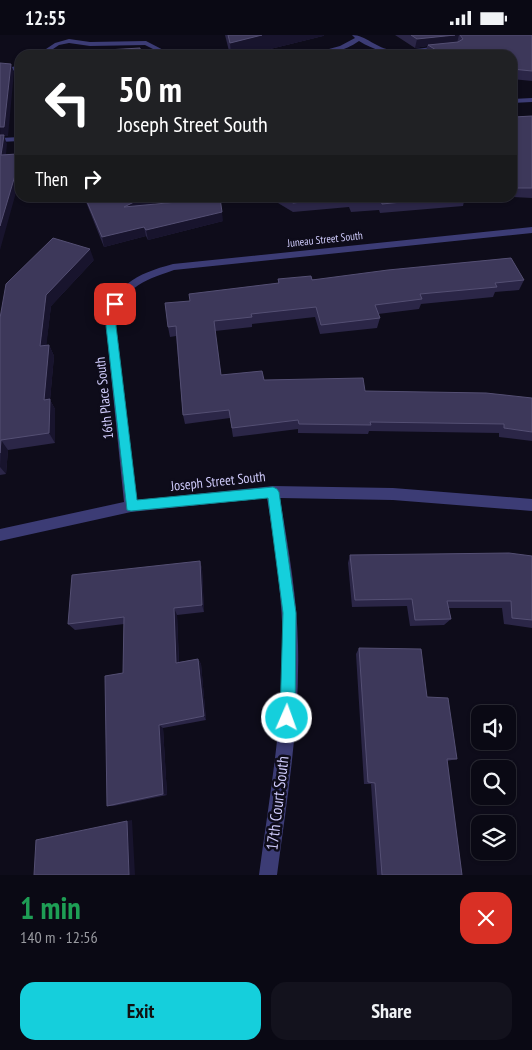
<!DOCTYPE html>
<html lang="en">
<head>
<meta charset="utf-8">
<style>
	:root { --surface:#0a0914; --page:#13121d; --text:#f1f3f6; --muted:#999aa0; --line:#2a2a34; --accent:#15cfdc }
	body { margin:0; font-family:"PT Sans Narrow",sans-serif; background:var(--page); color:var(--text); height:100vh; display:flex; flex-direction:column; font-size:19px; white-space:nowrap }
	* { box-sizing:border-box; margin:0 }
	p { font-size:16px; color:var(--muted) }
	.icon { flex:none; width:28px; height:28px; fill:none; stroke:currentColor; stroke-width:2; stroke-linecap:round; stroke-linejoin:round }
	.map { position:relative; height:840px; overflow:hidden }
	.drawer { display:flex; flex-direction:column; background:var(--surface); flex:1 }
	.drawer>* { flex:none }
	.guide { position:absolute; left:15px; top:15px; width:502px; height:152px; border-radius:15px; box-shadow:0 1px 4px #0004,0 0 0 1px var(--line); background:#202124; color:#fff; overflow:hidden }
	.fabs { position:absolute; left:471px; top:670px; display:grid; gap:10px }
	.fabs a { display:grid; place-items:center; width:45px; height:45px; border-radius:10px; background:var(--surface); box-shadow:0 1px 4px #0004,0 0 0 1px var(--line); font-size:25px }
	.pin { position:absolute; display:grid; place-items:center; width:42px; height:42px; color:#fff; margin:-21px; border-radius:10px; box-shadow:0 2px 8px #0006 }
	.me { position:absolute; width:55px; margin:-28px; rotate:2deg; stroke-linejoin:round; filter:drop-shadow(0 0 4px #0008) }
	.turn { display:flex; align-items:center; gap:18px; height:105px; padding:0 20px; font-size:22px }
	.turn .icon { width:65px; height:65px; stroke-width:2.5 }
	.turn b { display:block; font-size:35px; line-height:42px }
	.then { display:flex; align-items:center; height:48px; padding:0 20px; background:#0003; gap:10px; font-size:19px }
	.round { display:grid; place-items:center; flex:none; width:52px; height:52px; border-radius:15px; background:var(--page) }
	.overview { display:flex; align-items:center; justify-content:space-between; height:85px; padding:0 20px }
	h1 { font-size:30px; font-weight:800; line-height:38px; color:#1e9e55 }
	.cta { display:flex; gap:10px; margin-top:auto; padding:10px 20px }
	.cta a { flex:1; height:58px; border-radius:15px; background:var(--accent); color:#111; font-size:20px; font-weight:800; line-height:58px; text-align:center }
	.cta a+a { background:var(--page); color:var(--text) }
	.status { display:flex; justify-content:space-between; align-items:center; height:35px; padding:0 25px; background:var(--surface); direction:ltr }
	.status svg { height:14px; fill:currentColor }
	.map>svg:first-child { display:block }
	.lines { fill:none; stroke-linecap:round; stroke-linejoin:round }
	.street { fill:#3c3c75; fill-rule:evenodd }
	.wall { fill:#2b2647 }
	.shaded-wall { fill:#18142d }
	.building { fill:#3d385a; stroke:#544f73 }
	.route { fill:#15cfdc; stroke:#0e878f }
	.labels { text-anchor:middle; stroke-width:5; stroke-linejoin:round; paint-order:stroke }
	.far-street-label { font-size:11px; fill:#cecafa; stroke:#0e0c1a }
	.street-label { font-size:14px; fill:#cecafa; stroke:#0e0c1a }
	.near-street-label { font-size:16px; fill:#cecafa; stroke:#0e0c1a }
</style>
</head>
<body>
<div class="status"><b>12:55</b><svg viewBox="0 0 49 12"><path d="M0 12V9h3v3zM5 12V6h3v6zM10 12V3h3v9zM15 12V0h3v12zM26 1h20v11H26zM47 4h2v5h-2z"/></svg></div>
<div class="map">
<svg width="532" height="840" viewBox="0 0 532 840">
	<rect width="100%" height="100%" fill="#0e0c1a"/>
	<g class="lines">
		<path class="street" d="M 352,0 C 366,0 377,14 392,15 C 408,16 427,12 443,11 L 446,13 L 443,15 C 412,17 387,24 359,6 C 344,17 325,20 307,20 L 340,11 L 355,3 Z
			M 69,4 L 90,7 L 146,6 L 173,20 L 165,20 L 145,10 L 90,11 L 69,8 L 59,10 L 44,20 L 37,20 L 55,8 Z
			M 0,30 L 12,32 L 20,30 L 20,34 L 12,36 L 0,34 Z
			M 532,63 L 532,67 L 512,68 L 512,64 Z
			M 20,102 L 20,106 L 0,107 L 0,103 Z
			M 532,192 L 532,198 L 174,235 C 140,247 122,252 116,291 L 137,465 L 273,451 L 393,453 L 532,464 L 532,476 L 393,465 L 280,463 C 288,512 297,560 298,610 C 300,687 287,764 277,840 L 259,840 C 269,764 283,687 283,610 C 282,561 275,512 267,463 L 131,477 L 0,506 L 0,494 L 124,467 L 106,291 C 112,250 136,239 173,229 Z"/>
	</g>
	<path class="wall" d="M 225,0 L 324,0 L 323,1 L 246,20 L 230,20 Z
		M 395,0 L 532,0 L 532,46 L 512,44 L 512,20 L 427,20 L 426,19 L 427,11 L 415,13 Z
		M 512,81 L 514,82 L 532,81 L 532,163 L 513,162 L 512,160 Z
		M 84,162 L 167,162 L 152,169 L 223,186 L 148,205 L 146,201 L 104,212 Z
		M 276,162 L 465,162 L 463,171 L 380,178 L 379,175 L 351,177 L 349,172 L 293,177 L 278,168 Z
		M 94,225 L 51,271 L 46,310 L 49,310 L 54,321 L 50,365 L 55,374 L 55,408 L 8,415 L 6,439 L 0,440 L 0,283 Z
		M 278,244 L 524,245 L 519,255 L 495,257 L 493,262 L 421,269 L 419,274 L 378,279 L 380,283 L 377,293 L 320,299 L 315,282 L 252,289 L 252,292 L 215,296 L 221,340 L 365,356 L 532,363 L 532,406 L 499,402 L 499,398 L 369,396 L 368,399 L 298,398 L 298,394 L 233,402 L 230,383 L 185,389 L 183,380 L 176,301 L 170,302 L 168,292 L 190,266 L 278,248 Z
		M 350,520 L 532,521 L 532,593 L 504,589 L 502,573 L 449,573 L 451,584 L 444,590 L 410,591 L 407,571 L 352,572 L 348,528 Z
		M 200,526 L 202,534 L 204,577 L 177,580 L 179,627 L 198,624 L 201,629 L 206,685 L 163,693 L 167,760 L 113,771 L 107,771 L 123,638 L 124,589 L 75,595 L 68,589 Z
		M 359,613 L 427,662 L 457,724 L 447,726 L 462,840 L 377,840 L 371,749 L 364,749 L 356,619 Z"/>
	<path class="shaded-wall" d="M 262,0 L 324,0 L 323,1 L 246,20 L 231,20 L 230,8 Z
		M 455,0 L 459,0 L 457,8 L 428,10 L 427,11 L 415,13 L 417,4 Z
		M 11,29 L 14,37 L 8,101 L 4,101 L 7,109 L 5,129 L 1,120 L 0,92 Z
		M 17,119 L 20,125 L 20,143 L 0,215 L 0,191 Z
		M 144,162 L 167,162 L 127,182 L 124,172 Z
		M 222,177 L 223,186 L 148,205 L 146,195 Z
		M 144,192 L 146,201 L 104,212 L 102,202 Z
		M 90,214 L 94,225 L 51,271 L 45,322 L 40,311 L 46,260 Z
		M 49,310 L 54,321 L 50,365 L 55,374 L 55,408 L 49,398 L 44,365 Z
		M 1,405 L 8,415 L 6,439 L 0,432 Z
		M 200,526 L 202,534 L 204,577 L 202,570 Z
		M 174,573 L 177,580 L 179,633 L 176,628 Z
		M 198,624 L 201,629 L 206,685 L 204,681 Z
		M 159,690 L 163,693 L 167,760 L 163,759 Z
		M 132,785 L 135,840 L 129,840 L 127,786 Z"/>
	<path class="building" d="M 228,0 L 262,0 L 230,8 Z
		M 411,0 L 455,0 L 417,4 Z
		M 460,0 L 532,0 L 532,36 L 512,34 L 512,20 L 444,20 L 428,10 L 458,7 L 463,4 Z
		M 140,13 L 141,20 L 40,20 L 40,19 Z
		M 0,28 L 11,29 L 4,92 L 0,92 Z
		M 512,81 L 514,82 L 532,81 L 532,153 L 517,153 L 516,148 L 512,148 Z
		M 0,100 L 4,100 L 1,120 L 17,119 L 16,127 L 19,127 L 0,191 Z
		M 85,162 L 144,162 L 124,172 L 220,163 L 222,177 L 146,195 L 144,192 L 102,202 Z
		M 285,162 L 345,162 L 293,168 Z
		M 351,162 L 451,162 L 382,169 L 381,165 L 353,167 Z
		M 53,203 L 90,214 L 46,260 L 40,311 L 49,310 L 44,365 L 50,364 L 49,398 L 1,405 L 0,418 L 0,283 L 6,249 Z
		M 511,223 L 524,245 L 495,248 L 497,252 L 420,259 L 422,264 L 375,270 L 380,283 L 321,290 L 316,272 L 251,279 L 252,282 L 214,286 L 221,340 L 262,336 L 264,345 L 363,343 L 365,356 L 486,358 L 532,363 L 532,397 L 504,393 L 504,389 L 370,387 L 371,390 L 299,389 L 298,385 L 232,393 L 229,375 L 183,380 L 176,291 L 168,292 L 165,268 L 190,266 L 189,259 L 279,248 L 278,244 L 311,241 L 312,245 L 388,235 Z
		M 509,518 L 532,521 L 532,585 L 512,583 L 511,566 L 447,566 L 451,584 L 415,585 L 412,564 L 355,565 L 350,520 Z
		M 200,526 L 202,570 L 174,573 L 176,628 L 198,624 L 204,681 L 159,690 L 163,759 L 107,771 L 105,641 L 123,638 L 124,582 L 68,589 L 72,540 Z
		M 359,613 L 421,614 L 427,662 L 448,663 L 457,724 L 447,724 L 462,840 L 382,840 L 375,748 L 368,747 Z
		M 127,786 L 129,840 L 34,840 L 36,805 Z"/>
	<path class="route" d="M 115,266 L 120,269 L 116,291 L 137,465 L 273,452 L 277,454 L 279,457 L 296,578 L 295,683 L 293,689 L 287,691 L 282,689 L 280,683 L 283,578 L 268,463 L 131,476 L 127,475 L 106,291 L 110,269 Z"/>
	<g class="labels">
		<g class="far-street-label">
			<text transform="translate(325 204) rotate(-6)" y="4">Juneau Street South</text>
		</g>
		<g class="street-label">
			<text transform="translate(104 363) rotate(-96)" y="5">16th Place South</text>
			<text transform="translate(218 446) rotate(-6)" y="5">Joseph Street South</text>
		</g>
		<g class="near-street-label">
			<text transform="translate(277 768) rotate(-83)" y="6">17th Court South</text>
		</g>
	</g>
</svg>
<div class="fabs">
<a><svg class="icon" aria-label="sound" viewBox="0 0 24 24"><path d="M4 9h4l5-4v14l-5-4H4zM17 9q2 3 0 6"/></svg></a>
<a><svg class="icon" aria-label="search" viewBox="0 0 24 24"><circle cx="10" cy="10" r="6"/><path d="M15 15l6 6"/></svg></a>
<a><svg class="icon" aria-label="layers" viewBox="0 0 24 24"><path d="M12 4l9 5-9 5-9-5zM3 14l9 5 9-5"/></svg></a>
</div>
<div class="pin" style="left:115px;top:269px;background:#d93025"><svg class="icon" aria-label="arrive" viewBox="0 0 24 24"><path d="M6 21V4h12l-3 4 3 4H6"/></svg></div>
<svg class="me" style="left:287px;top:683px" viewBox="-20 -20 40 40"><circle r="17" fill="#15cfdc" stroke="#fff" stroke-width="3"/><path d="M0-11L8 9 0 5-8 9z" fill="#fff"/></svg>
<div class="guide">
<div class="turn"><svg class="icon" aria-label="left" viewBox="0 0 24 24"><path d="M17 20v-9H6M10 6l-5 5 5 5"/></svg><div><b>50 m</b>Joseph Street South</div></div>
<div class="then">Then<svg class="icon" aria-label="right" viewBox="0 0 24 24"><path d="M7 20v-9h11M14 6l5 5-5 5"/></svg></div>
</div>
</div>
<section class="drawer">
<div class="overview"><div><h1>1 min</h1><p>140 m · 12:56</p></div><a class="round" style="background:#d93025;color:#fff"><svg class="icon" aria-label="close" viewBox="0 0 24 24"><path d="M6 6l12 12M18 6L6 18"/></svg></a></div>
<div class="cta"><a>Exit</a><a>Share</a></div>
</section>
</body>
</html>
